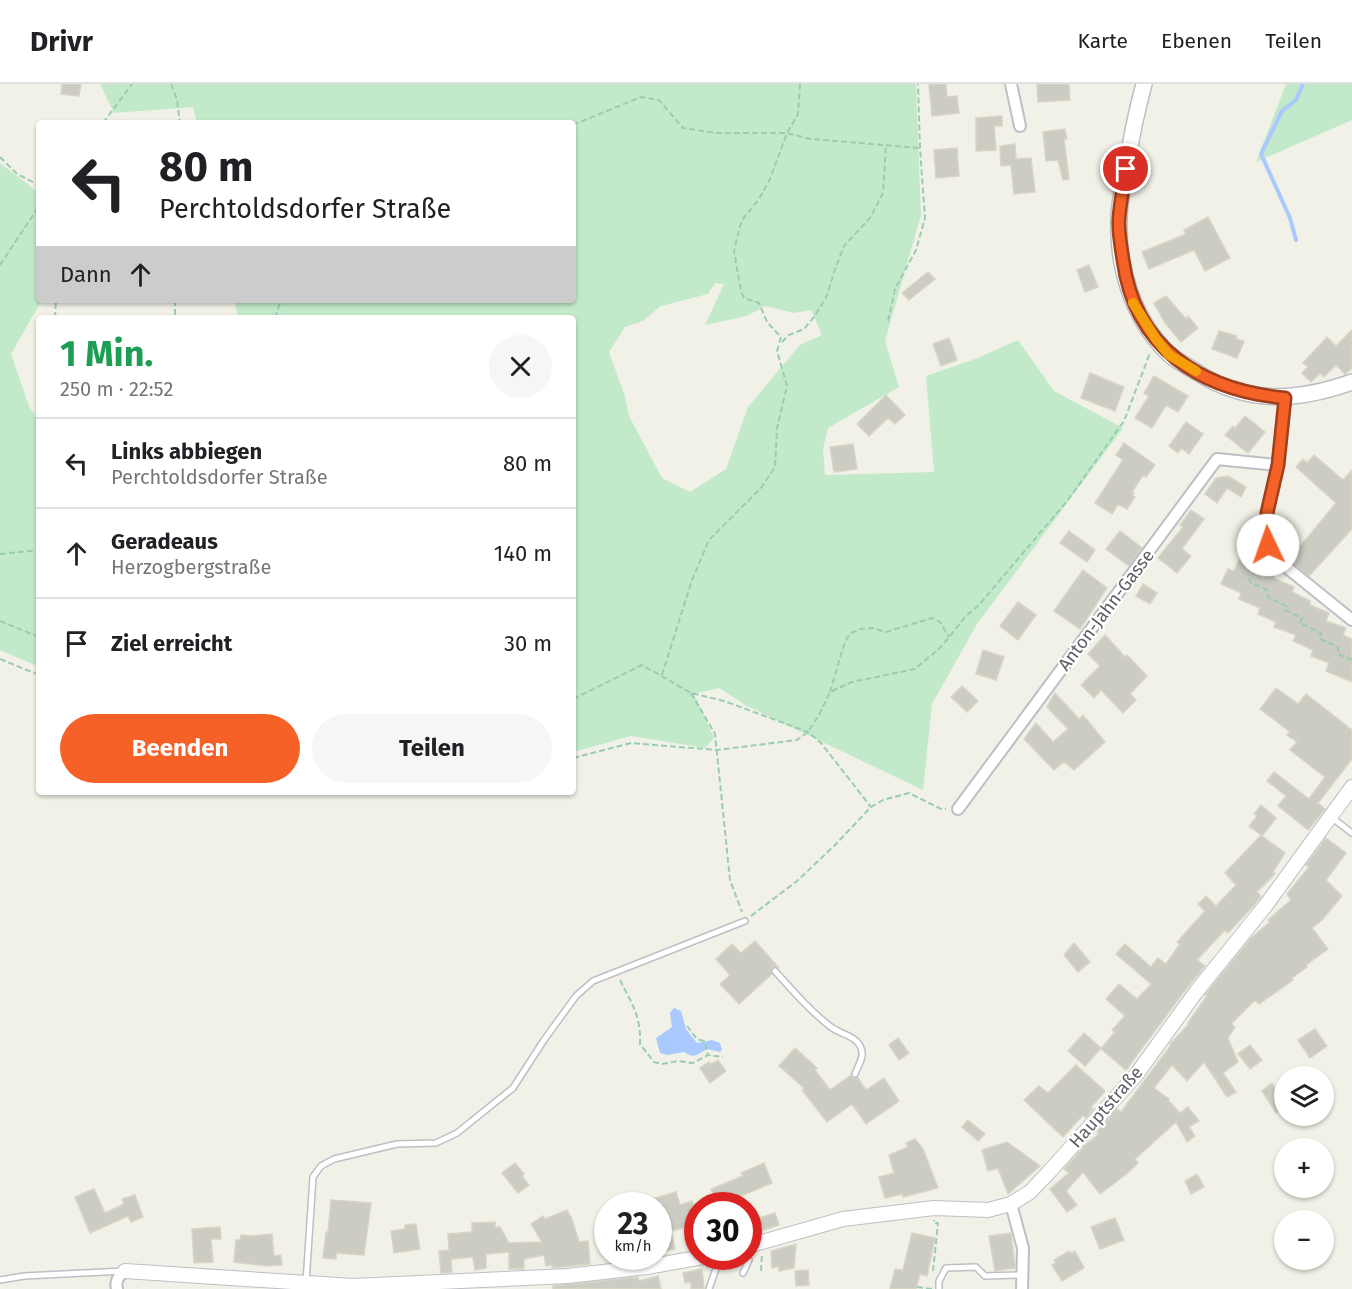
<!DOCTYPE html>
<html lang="de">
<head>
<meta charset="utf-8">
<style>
	:root { --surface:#fff; --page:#f6f6f6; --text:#202124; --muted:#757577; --line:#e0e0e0; --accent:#f66128 }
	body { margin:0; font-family:"Fira Sans",sans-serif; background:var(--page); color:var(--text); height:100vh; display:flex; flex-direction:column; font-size:22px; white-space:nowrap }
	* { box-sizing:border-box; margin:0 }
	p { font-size:20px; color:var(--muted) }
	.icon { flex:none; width:33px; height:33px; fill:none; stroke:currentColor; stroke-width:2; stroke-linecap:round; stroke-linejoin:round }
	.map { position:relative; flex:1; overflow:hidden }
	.drawer { position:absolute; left:36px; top:231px; width:540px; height:480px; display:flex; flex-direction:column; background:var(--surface); border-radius:6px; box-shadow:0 2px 4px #0004 }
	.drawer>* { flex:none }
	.hud { position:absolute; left:36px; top:36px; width:540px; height:183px; border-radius:6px; box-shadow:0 2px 4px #0004; background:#fff; color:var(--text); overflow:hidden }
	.controls { position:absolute; left:1274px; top:982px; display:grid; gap:12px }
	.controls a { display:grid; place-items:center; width:60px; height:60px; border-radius:50%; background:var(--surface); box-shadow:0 2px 4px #0004; font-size:30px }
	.speed { position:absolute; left:594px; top:1108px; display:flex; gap:12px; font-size:30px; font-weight:700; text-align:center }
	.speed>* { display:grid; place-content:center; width:78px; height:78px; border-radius:50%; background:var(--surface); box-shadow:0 2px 4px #0004; line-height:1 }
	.speed small { font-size:15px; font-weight:400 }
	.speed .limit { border:9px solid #d22; background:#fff; color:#111 }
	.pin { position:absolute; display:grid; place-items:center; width:51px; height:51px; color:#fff; margin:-26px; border:3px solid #fff; border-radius:50%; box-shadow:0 2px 6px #0007 }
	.me { position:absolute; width:66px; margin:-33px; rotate:357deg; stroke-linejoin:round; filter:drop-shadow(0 0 4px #0008) }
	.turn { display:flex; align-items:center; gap:21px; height:126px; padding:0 24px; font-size:27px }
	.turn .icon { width:78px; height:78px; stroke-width:2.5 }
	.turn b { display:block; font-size:42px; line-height:51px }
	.then { display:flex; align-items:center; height:57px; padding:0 24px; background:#0003; gap:12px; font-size:22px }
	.round { display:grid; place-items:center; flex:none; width:63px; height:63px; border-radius:32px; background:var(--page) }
	.summary { display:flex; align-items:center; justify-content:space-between; height:102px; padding:0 24px }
	h1 { font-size:36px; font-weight:700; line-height:45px; color:#1e9e55 }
	.primary-button { display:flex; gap:12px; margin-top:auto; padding:12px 24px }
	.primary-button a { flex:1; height:69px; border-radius:36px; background:var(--accent); color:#fff; font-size:24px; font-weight:700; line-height:69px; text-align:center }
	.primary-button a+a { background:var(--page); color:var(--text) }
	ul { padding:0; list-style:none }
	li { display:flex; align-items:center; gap:18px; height:90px; padding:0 24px; border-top:2px solid var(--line) }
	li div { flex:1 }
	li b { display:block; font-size:22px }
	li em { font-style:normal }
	header { display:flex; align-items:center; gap:36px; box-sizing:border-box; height:84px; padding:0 30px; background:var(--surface); border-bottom:2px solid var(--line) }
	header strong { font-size:28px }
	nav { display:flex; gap:33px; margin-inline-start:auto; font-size:21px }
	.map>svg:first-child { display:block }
	.green { fill:#c2eaca; fill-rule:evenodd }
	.water { fill:#a9c9ff }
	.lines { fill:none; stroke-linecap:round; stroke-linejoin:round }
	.stream { stroke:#a9c9ff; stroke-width:4 }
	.building { fill:#ccccc3; stroke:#d7d5c5; stroke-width:1.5 }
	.service-casing { stroke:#bebfc6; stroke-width:8 }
	.minor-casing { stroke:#bebfc6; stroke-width:14 }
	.tertiary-casing { stroke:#bebfc6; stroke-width:16 }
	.secondary-casing { stroke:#bcbec5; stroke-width:18 }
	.path { stroke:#9accb2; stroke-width:2; stroke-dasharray:6 3; stroke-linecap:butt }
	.service { stroke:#fff; stroke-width:5 }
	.minor { stroke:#fff; stroke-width:10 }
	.tertiary { stroke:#fff; stroke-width:14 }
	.secondary { stroke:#fff; stroke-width:15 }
	.route-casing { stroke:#a03f1a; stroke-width:15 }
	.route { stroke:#f66128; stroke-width:10 }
	.slow { stroke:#f59e0b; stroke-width:10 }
	.labels { text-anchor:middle; stroke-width:4.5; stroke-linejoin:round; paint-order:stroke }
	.street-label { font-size:18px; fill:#5e6168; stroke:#fff }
</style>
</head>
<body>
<header>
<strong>Drivr</strong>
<nav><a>Karte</a><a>Ebenen</a><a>Teilen</a></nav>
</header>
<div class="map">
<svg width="1352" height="1205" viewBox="0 0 1352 1205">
	<rect width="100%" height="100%" fill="#f1f1e7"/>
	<path class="green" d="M 100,0 L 916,0 L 921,131 L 885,257 L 899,303 L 828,344 L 823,365 L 825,391 L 934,388 L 926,292 L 975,275 L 1018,256 L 1054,307 L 1123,344 L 977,540 L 932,620 L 923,706 L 747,622 L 719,604 L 694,610 L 714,654 L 705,664 L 631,652 L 573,668 L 573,234 L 238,234 L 234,216 L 573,216 L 573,39 L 197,39 L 193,23 L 114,29 ZM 715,199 L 724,200 L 705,241 L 747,232 L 765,222 L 794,229 L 811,226 L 822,251 L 800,261 L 748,323 L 726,385 L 690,408 L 662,394 L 629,332 L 625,312 L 609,268 L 625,243 L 643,237 L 661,222 L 708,210 Z
		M 1286,0 L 1352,0 L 1352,36 L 1256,78 Z
		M 0,79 L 39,109 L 39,216 L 42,216 L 11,270 L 29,322 L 39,338 L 39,583 L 0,566 Z"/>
	<path class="water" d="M 674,924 L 681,927 L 686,945 L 697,959 L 712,956 L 720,959 L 722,966 L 720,968 L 707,965 C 696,971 695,975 684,968 L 667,971 L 660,969 L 656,954 L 672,943 L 670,929 Z"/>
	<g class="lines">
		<path class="stream" d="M 1296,156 L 1290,134 L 1261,70 L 1282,27 L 1296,16 L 1303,0"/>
	</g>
	<path class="building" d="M 62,0 L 81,0 L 79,12 L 61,10 Z
		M 929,0 L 946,0 L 947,13 L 957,12 L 959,29 L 932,32 Z
		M 1037,0 L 1069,0 L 1070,16 L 1038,18 Z
		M 1002,32 L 1002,42 L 994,42 L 996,66 L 976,67 L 976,34 Z
		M 1065,45 L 1067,55 L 1064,55 L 1069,95 L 1063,96 L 1058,76 L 1046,77 L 1043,48 Z
		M 1015,60 L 1016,75 L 1031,74 L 1035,108 L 1014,110 L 1011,81 L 1001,82 L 1000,62 Z
		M 957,64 L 959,92 L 936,94 L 934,66 Z
		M 1208,133 L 1230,174 L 1205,187 L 1194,166 L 1149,185 L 1142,168 L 1186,150 L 1184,146 Z
		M 1089,181 L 1098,203 L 1085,208 L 1077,186 Z
		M 928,188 L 935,195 L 909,216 L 902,209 Z
		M 1166,212 L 1186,235 L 1188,232 L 1198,244 L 1181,258 L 1165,239 L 1154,219 Z
		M 1352,246 L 1352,284 L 1345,290 L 1336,281 L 1324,293 L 1320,289 L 1311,298 L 1302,289 L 1308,283 L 1303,279 L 1327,253 L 1336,262 Z
		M 1219,247 L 1237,252 L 1236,255 L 1244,257 L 1237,274 L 1212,265 Z
		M 949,254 L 957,276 L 941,282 L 933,260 Z
		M 1090,289 L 1124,303 L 1115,327 L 1081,314 Z
		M 1154,292 L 1188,312 L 1178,328 L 1166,321 L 1152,344 L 1135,334 L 1149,312 L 1144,309 Z
		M 886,311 L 905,331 L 895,340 L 888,334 L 869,352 L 857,340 Z
		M 1245,332 L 1265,348 L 1248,369 L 1225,351 L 1233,342 L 1235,344 Z
		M 1186,338 L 1203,350 L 1189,370 L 1181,364 L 1178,369 L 1169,362 Z
		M 1124,359 L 1155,381 L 1146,393 L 1143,391 L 1132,408 L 1134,409 L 1132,411 L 1135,413 L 1127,425 L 1118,420 L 1112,430 L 1095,419 L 1123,376 L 1116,371 Z
		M 853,360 L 857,385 L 834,388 L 830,363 Z
		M 1314,371 L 1343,396 L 1352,386 L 1352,445 L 1309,492 L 1289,476 L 1336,419 L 1296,383 L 1303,375 L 1307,379 Z
		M 1228,392 L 1246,403 L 1241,413 L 1227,404 L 1217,419 L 1205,410 L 1216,394 Z
		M 1191,426 L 1204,435 L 1182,465 L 1191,472 L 1177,489 L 1158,474 L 1183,443 L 1180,441 Z
		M 1069,447 L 1095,466 L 1087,478 L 1060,459 Z
		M 1120,447 L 1142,464 L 1129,482 L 1106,465 Z
		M 1243,467 L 1259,474 L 1256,480 L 1276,489 L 1273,494 L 1294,503 L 1292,508 L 1310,517 L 1310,521 L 1329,529 L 1326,537 L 1346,544 L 1343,551 L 1352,555 L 1352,598 L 1326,587 L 1329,579 L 1311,572 L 1313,566 L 1293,557 L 1296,551 L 1274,543 L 1276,538 L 1258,530 L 1260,524 L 1239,515 L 1241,509 L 1221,500 L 1228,485 L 1234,487 Z
		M 1083,486 L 1107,504 L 1080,545 L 1054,527 Z
		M 1143,500 L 1157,509 L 1150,520 L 1136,512 Z
		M 1018,518 L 1036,531 L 1018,556 L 1000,542 Z
		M 1105,551 L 1125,573 L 1127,571 L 1147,592 L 1130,610 L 1136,616 L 1123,629 L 1101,606 L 1094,614 L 1081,601 L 1100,582 L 1088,570 Z
		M 983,566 L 1004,573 L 996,596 L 976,590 Z
		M 962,602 L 978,617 L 967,628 L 951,613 Z
		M 1276,604 L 1298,620 L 1306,610 L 1352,646 L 1352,675 L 1318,719 L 1325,725 L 1308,746 L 1278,722 L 1286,712 L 1267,697 L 1274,688 L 1309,715 L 1325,693 L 1290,666 L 1297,658 L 1287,651 L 1290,648 L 1260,625 Z
		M 1055,609 L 1079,635 L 1083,631 L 1105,658 L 1074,686 L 1064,678 L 1054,686 L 1024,655 L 1036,639 L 1053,658 L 1068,645 L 1047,623 Z
		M 1261,721 L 1276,734 L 1262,752 L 1285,769 L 1273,788 L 1275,790 L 1257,808 L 1261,812 L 1254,821 L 1228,849 L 1225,846 L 1197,876 L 1205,882 L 1183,909 L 1126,986 L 1101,965 L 1115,948 L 1112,946 L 1125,932 L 1106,915 L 1119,900 L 1137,915 L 1151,900 L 1116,870 L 1125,860 L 1151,883 L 1158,874 L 1166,880 L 1180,860 L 1177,858 L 1205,827 L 1198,820 L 1206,812 L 1216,822 L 1236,801 L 1225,789 L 1261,751 L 1249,742 L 1257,732 L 1254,730 Z
		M 1326,754 L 1346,769 L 1326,796 L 1342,812 L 1322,836 L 1312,844 L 1328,865 L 1306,881 L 1307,883 L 1292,894 L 1293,896 L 1259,920 L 1255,916 L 1231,940 L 1235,943 L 1228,954 L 1238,978 L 1223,989 L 1236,1008 L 1227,1013 L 1204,978 L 1187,997 L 1172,981 L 1154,1004 L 1169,1015 L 1168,1016 L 1180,1029 L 1188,1023 L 1199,1037 L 1189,1043 L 1195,1052 L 1187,1058 L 1176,1038 L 1135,1075 L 1138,1079 L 1129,1088 L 1100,1110 L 1083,1088 L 1066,1107 L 1077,1121 L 1067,1128 L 1050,1105 L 1069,1089 L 1064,1085 L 1085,1061 L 1099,1050 L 1097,1048 L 1117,1025 L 1121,1028 L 1171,961 L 1170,960 L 1189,940 L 1188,939 L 1207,912 L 1205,911 L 1251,854 L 1270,838 L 1268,836 L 1291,816 L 1287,810 L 1309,783 L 1306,781 Z
		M 755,857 L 779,884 L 775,882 L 771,884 L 772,890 L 739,920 L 720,900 L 730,891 L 716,875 L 732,860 L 741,869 Z
		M 1074,859 L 1090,878 L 1078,888 L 1064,871 Z
		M 1315,945 L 1327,962 L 1310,974 L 1298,956 Z
		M 1084,949 L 1101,964 L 1085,982 L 1068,967 Z
		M 898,954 L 909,969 L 899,976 L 889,961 Z
		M 1250,961 L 1262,976 L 1250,985 L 1238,970 Z
		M 795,964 L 817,984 L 815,986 L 830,1006 L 850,992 L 854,995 L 858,994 L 866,1006 L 884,994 L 899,1017 L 866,1040 L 852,1020 L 827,1038 L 802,1006 L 804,1004 L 779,982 Z
		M 718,976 L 726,987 L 710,999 L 700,984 L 709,978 L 711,980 Z
		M 1076,981 L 1105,1007 L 1091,1023 L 1093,1025 L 1086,1034 L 1083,1031 L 1063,1053 L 1024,1016 L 1039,1002 L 1048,1009 Z
		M 1272,999 L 1284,1021 L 1284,1024 L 1276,1029 L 1262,1007 Z
		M 968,1036 L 985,1050 L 978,1057 L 962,1043 Z
		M 915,1055 L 923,1065 L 938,1104 L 903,1113 L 902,1110 L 885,1114 L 879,1093 L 894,1089 L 889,1071 L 908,1063 L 906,1059 Z
		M 1007,1058 L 1040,1082 L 1008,1110 L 998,1084 L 988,1087 L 982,1066 Z
		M 515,1079 L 524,1090 L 522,1092 L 529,1101 L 518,1109 L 502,1089 Z
		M 764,1079 L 772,1099 L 717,1122 L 711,1105 L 743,1092 L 741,1089 Z
		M 1197,1090 L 1204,1103 L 1191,1110 L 1185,1097 Z
		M 94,1105 L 105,1129 L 124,1120 L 122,1115 L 135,1111 L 143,1133 L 131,1138 L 128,1132 L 90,1149 L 75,1113 Z
		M 676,1108 L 680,1121 L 692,1117 L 698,1140 L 671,1147 L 675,1165 L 664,1167 L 658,1147 L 658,1122 L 640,1122 L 639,1119 Z
		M 331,1116 L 371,1119 L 364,1171 L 336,1169 L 336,1175 L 323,1174 L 326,1148 L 328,1148 Z
		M 567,1126 L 572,1135 L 579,1158 L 588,1157 L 590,1180 L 552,1184 L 552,1181 L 546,1182 L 544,1171 L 524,1175 L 524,1185 L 509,1185 L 509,1168 L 486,1170 L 486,1184 L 475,1186 L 473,1173 L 451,1175 L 452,1188 L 441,1189 L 439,1167 L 449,1166 L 448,1150 L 472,1148 L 472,1139 L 495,1138 L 495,1143 L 500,1143 L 509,1159 L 542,1158 L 531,1140 L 543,1132 L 545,1135 Z
		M 775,1129 L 779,1141 L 763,1146 L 759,1134 Z
		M 1115,1134 L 1124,1156 L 1100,1165 L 1091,1143 Z
		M 416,1140 L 420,1165 L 394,1169 L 391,1147 L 405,1145 L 405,1141 Z
		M 220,1143 L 221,1155 L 211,1155 L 213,1178 L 194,1179 L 192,1145 Z
		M 912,1149 L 935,1154 L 927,1192 L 920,1190 L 916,1205 L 890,1205 L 895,1185 L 903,1186 Z
		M 1011,1149 L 1015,1184 L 995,1187 L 989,1152 Z
		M 272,1150 L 274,1172 L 281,1171 L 282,1181 L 267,1182 L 234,1178 L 236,1156 L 240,1156 L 241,1151 L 252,1152 Z
		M 796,1160 L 794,1184 L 779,1187 L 779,1182 L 772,1184 L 771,1167 Z
		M 1069,1167 L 1070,1170 L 1075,1167 L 1084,1184 L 1062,1197 L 1052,1181 L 1056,1179 L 1054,1176 Z
		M 702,1185 L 704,1205 L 691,1205 L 691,1198 L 685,1199 L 683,1189 Z
		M 808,1186 L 809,1201 L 796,1202 L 795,1187 Z
		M 658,1192 L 661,1205 L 553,1205 L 553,1202 L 638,1193 L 639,1197 Z"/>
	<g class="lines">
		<defs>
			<path id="service" d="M 1331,733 L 1352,749
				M 775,887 C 793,907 810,927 831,943 C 840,950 857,952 861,964 C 865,972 858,982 855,990
				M 743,1189 L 749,1176 L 748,1173
				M 0,1196 L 24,1192 L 124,1187
				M 306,1199 L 313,1093 L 321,1082 L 334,1075 L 397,1060 L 436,1059 L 457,1049 L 513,1004 L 544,956 L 576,912 L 593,897 L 745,837
				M 709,1205 L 720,1173
				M 939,1205 L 939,1197 L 946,1184 L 976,1183 L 985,1192 L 1022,1191"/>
			<path id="minor" d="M 1011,0 L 1020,42
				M 1285,314 C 1283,336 1281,358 1278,379 C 1274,408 1254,448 1275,474 L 1352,536
				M 958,725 L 1217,375 L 1278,381
				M 1011,1120 L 1023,1164 L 1022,1205
				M 117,1205 C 115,1197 118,1192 125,1187"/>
			<path id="tertiary" d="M 748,1162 L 843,1135 L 934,1124 L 988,1126 L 1011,1120 L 1030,1108 L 1049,1088 L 1136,991 L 1196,908 L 1266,821 L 1352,703
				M 125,1187 L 353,1202 L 568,1192 L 647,1183 L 703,1173"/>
			<path id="secondary" d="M 1144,0 C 1137,26 1131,54 1127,81 C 1124,98 1119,117 1119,135 C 1117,183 1133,235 1168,269 C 1176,277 1189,283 1198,289 C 1249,321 1298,317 1352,298"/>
		</defs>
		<use href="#service" class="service-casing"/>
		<use href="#minor" class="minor-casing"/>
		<use href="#tertiary" class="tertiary-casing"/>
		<use href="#secondary" class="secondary-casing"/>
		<path class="path" d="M 171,0 L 177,16 L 180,39
			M 103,39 L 132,0
			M 573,41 L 641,13 L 659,16 L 683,44 L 716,49 L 787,49 L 810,55 L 920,64
			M 0,73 L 17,90 L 39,101
			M 0,181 L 39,122
			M 175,216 L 175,234
			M 55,234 L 56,216
			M 275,234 L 281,216
			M 888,237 L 895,205 L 916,166 L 925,134 L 920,64 L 918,0
			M 782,258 L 789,251 L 804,245 L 814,233 L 827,212 L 834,188 L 844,162 L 870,134 L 883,109 L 886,61
			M 0,470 L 39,466
			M 1249,494 L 1250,498 L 1267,506 L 1268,513 L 1286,522 L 1285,526 L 1302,534 L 1300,539 L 1321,549 L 1320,555 L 1338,563 L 1338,570 L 1352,576
			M 0,537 L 39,553
			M 0,575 L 39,591
			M 662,591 L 692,496 L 709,456 L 761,404 L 775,383 L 777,344 L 787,302 L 777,267 L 781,253 L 767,238 L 759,219 L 744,214 L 741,207 L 734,167 L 739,146 L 742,136 L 759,115 L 770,95 L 787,49 L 798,30 L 800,0
			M 830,608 L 842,567 L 847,554 L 851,549 L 860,545 L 873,544 L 886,548 L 932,534 L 940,538 L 949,553
			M 691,609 L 715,650 L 730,796 L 742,828
			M 573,615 L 642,581 L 691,609 L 724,617 L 808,648 L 821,659 L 871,723
			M 573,674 L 631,659 L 717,666 L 797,656 L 808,648 L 819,631 L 830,608 L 852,598 L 915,585 L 942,562 L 966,532 L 978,522 L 1068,416 L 1124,337 L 1150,269
			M 751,832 L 797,797 L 835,761 L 871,723 L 883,716 L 909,709 L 941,725 L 946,725
			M 620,896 C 632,920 641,932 640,960 L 654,978 L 662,980 L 678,977 L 693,979 L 708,971 L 723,973
			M 687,942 L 697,955 L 704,957 L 708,971
			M 761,1187 L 762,1170
			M 933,1187 L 938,1139 L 934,1139 L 934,1136
			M 917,1203 L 932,1205"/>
		<use href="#service" class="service"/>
		<use href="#minor" class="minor"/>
		<use href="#tertiary" class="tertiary"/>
		<use href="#secondary" class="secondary"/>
	</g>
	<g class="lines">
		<defs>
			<path id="route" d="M 1126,85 C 1124,101 1120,118 1119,135 C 1118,148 1121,162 1123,176 C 1135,264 1200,306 1285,314 L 1278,381 L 1267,429 L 1268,461"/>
		</defs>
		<use href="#route" class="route-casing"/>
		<use href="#route" class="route"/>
		<path class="slow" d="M 1133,219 L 1156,255 L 1169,271 L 1196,287"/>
	</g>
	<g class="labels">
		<g class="street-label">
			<text transform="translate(1106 526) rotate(-53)" y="6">Anton-Jahn-Gasse</text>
			<text transform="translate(1106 1023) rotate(-49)" y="6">Hauptstraße</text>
		</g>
	</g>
</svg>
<div class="controls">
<a><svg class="icon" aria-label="layers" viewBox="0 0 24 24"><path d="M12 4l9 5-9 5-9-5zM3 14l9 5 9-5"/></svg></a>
<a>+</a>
<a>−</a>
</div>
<div class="speed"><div>23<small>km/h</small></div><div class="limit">30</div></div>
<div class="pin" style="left:1126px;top:85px;background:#d93025"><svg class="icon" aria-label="arrive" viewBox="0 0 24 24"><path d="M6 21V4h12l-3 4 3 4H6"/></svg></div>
<svg class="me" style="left:1268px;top:461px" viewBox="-20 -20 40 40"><circle r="19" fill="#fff"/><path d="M0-13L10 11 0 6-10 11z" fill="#f66128"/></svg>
<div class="hud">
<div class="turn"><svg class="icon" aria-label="left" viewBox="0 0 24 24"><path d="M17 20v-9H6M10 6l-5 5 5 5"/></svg><div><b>80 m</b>Perchtoldsdorfer Straße</div></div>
<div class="then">Dann<svg class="icon" aria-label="ahead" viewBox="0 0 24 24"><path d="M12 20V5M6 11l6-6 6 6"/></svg></div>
</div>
<section class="drawer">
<div class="summary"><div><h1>1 Min.</h1><p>250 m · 22:52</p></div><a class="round"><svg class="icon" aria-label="close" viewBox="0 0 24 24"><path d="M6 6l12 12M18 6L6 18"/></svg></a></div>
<ul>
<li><svg class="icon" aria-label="left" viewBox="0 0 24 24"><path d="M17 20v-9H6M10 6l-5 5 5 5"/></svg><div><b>Links abbiegen</b><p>Perchtoldsdorfer Straße</p></div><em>80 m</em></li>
<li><svg class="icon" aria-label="ahead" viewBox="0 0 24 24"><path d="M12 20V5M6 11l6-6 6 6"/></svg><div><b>Geradeaus</b><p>Herzogbergstraße</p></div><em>140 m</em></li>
<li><svg class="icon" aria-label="arrive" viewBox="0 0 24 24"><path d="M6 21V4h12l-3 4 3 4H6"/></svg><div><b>Ziel erreicht</b></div><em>30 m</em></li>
</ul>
<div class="primary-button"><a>Beenden</a><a>Teilen</a></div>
</section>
</div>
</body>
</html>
